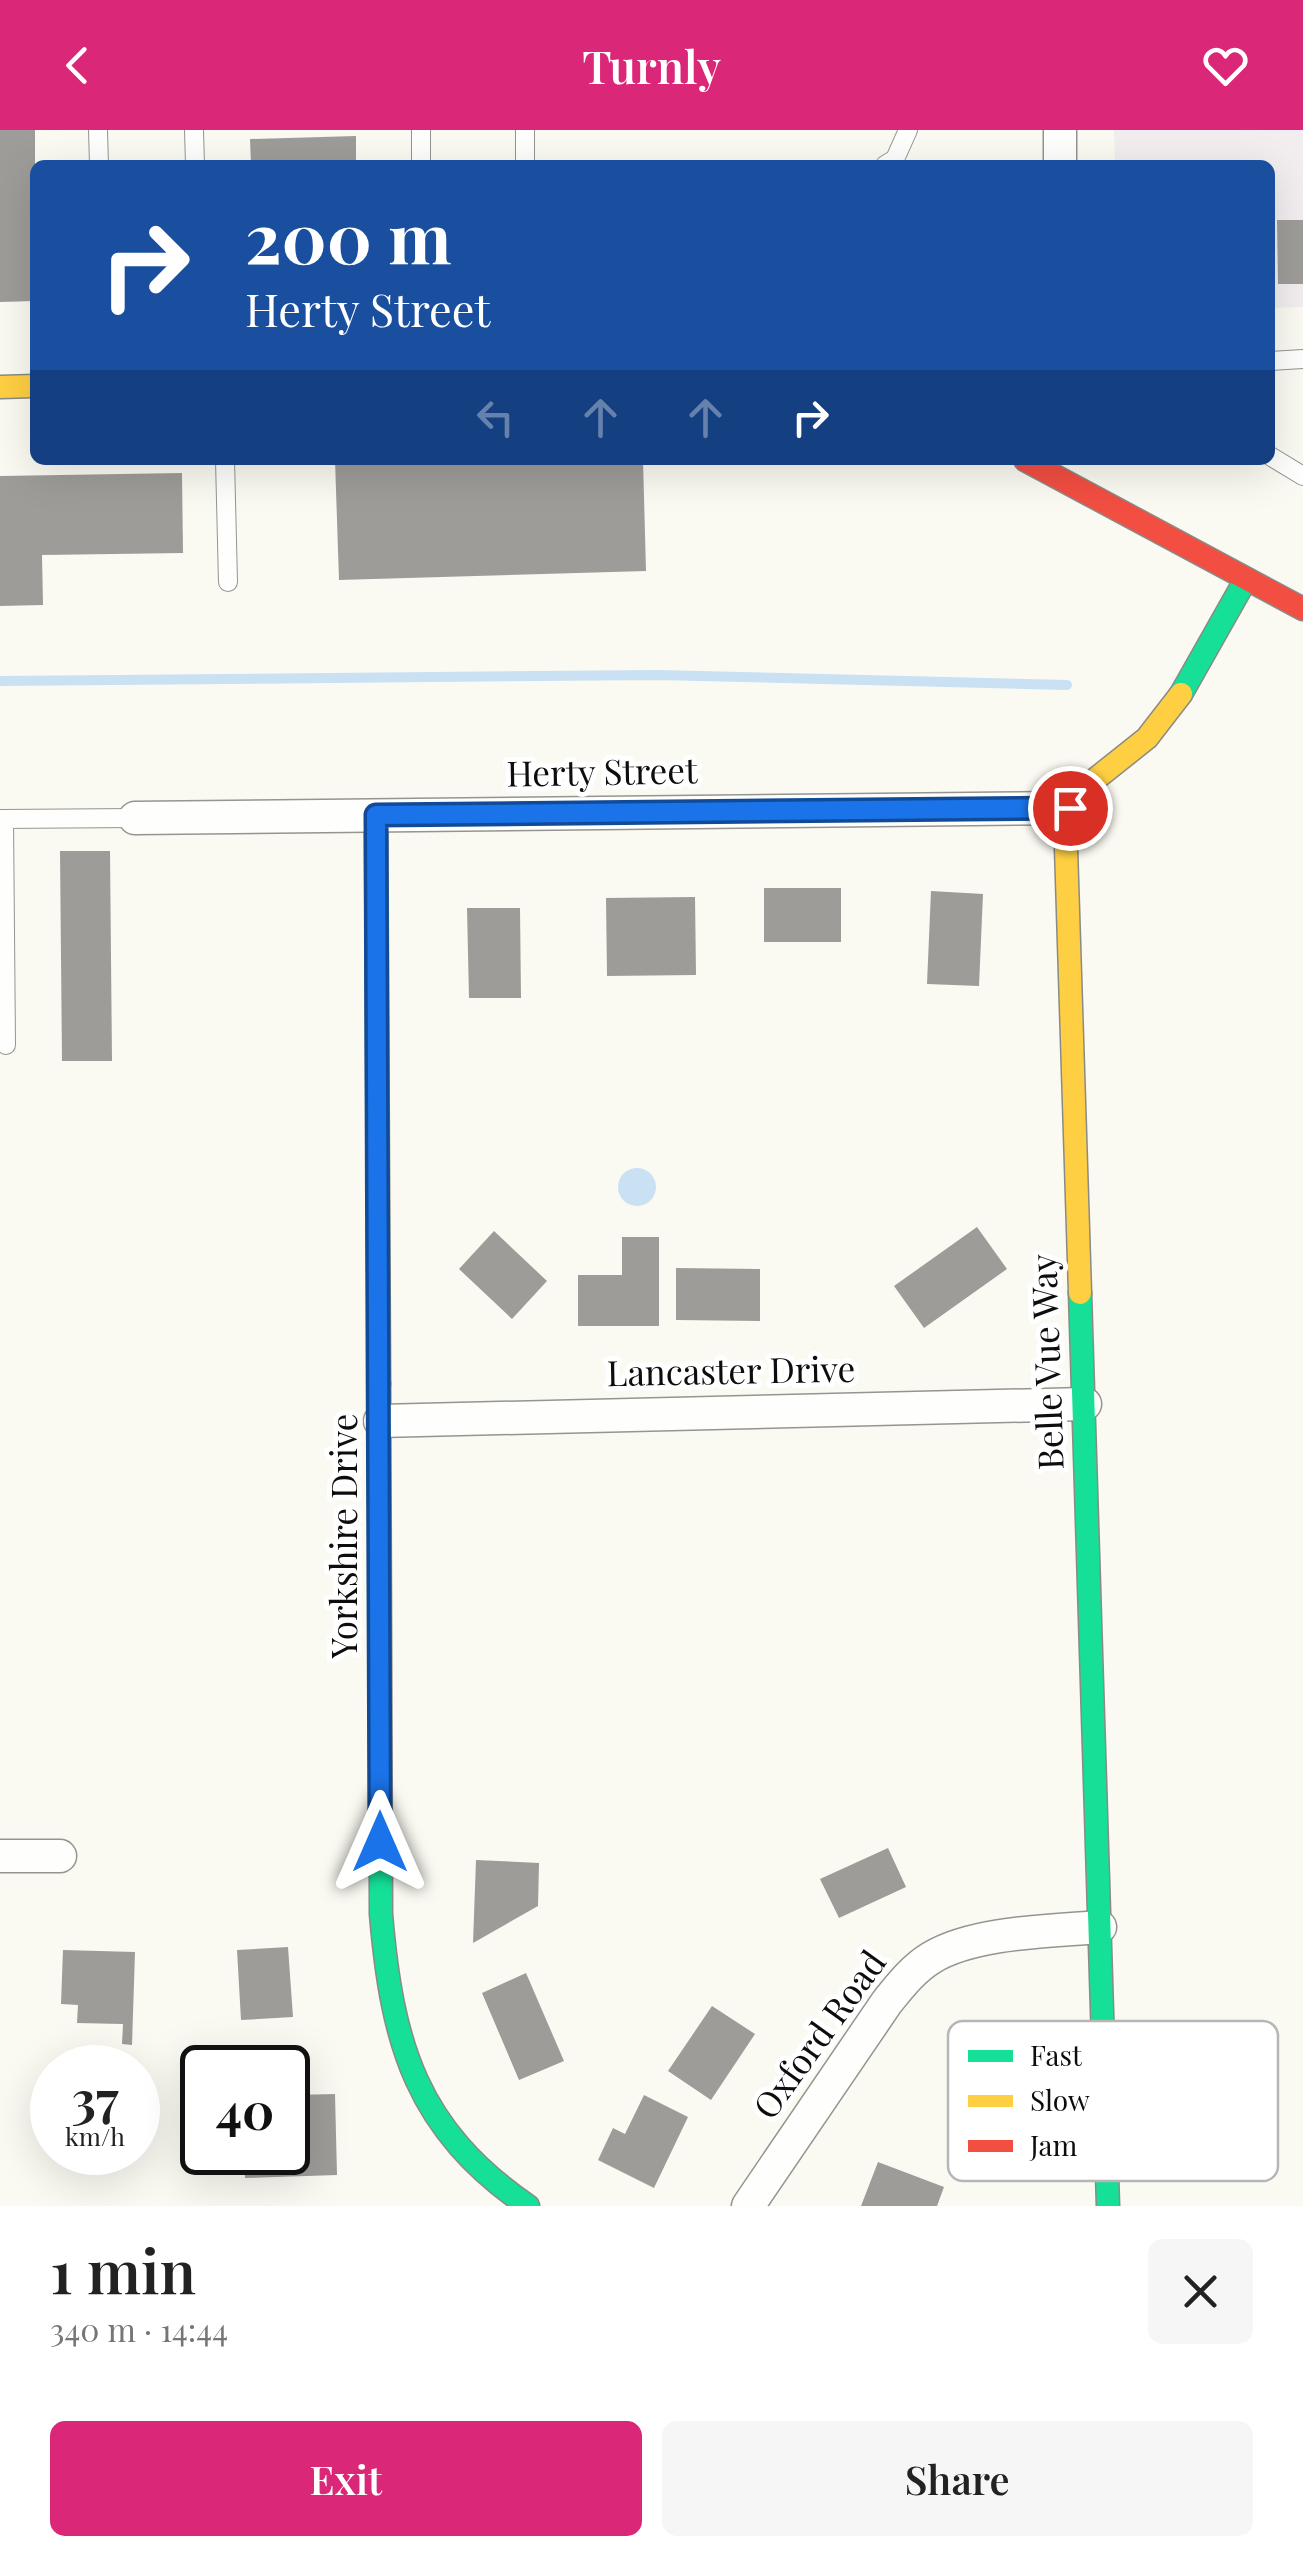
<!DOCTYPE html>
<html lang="en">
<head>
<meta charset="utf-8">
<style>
	:root { --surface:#fff; --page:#f6f6f6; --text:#222; --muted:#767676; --accent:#db2777 }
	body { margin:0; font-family:"Playfair Display",serif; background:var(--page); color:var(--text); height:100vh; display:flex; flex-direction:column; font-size:38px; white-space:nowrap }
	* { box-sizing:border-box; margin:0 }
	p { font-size:32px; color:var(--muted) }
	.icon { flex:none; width:55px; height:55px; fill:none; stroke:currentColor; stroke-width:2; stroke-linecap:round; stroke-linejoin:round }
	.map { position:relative; height:2076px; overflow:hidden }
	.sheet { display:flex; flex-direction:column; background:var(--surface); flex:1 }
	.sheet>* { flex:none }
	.guide { position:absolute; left:30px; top:30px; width:1245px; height:305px; border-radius:15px; box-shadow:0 10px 40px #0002; background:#1a4fa0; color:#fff; overflow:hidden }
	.speed { position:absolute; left:30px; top:1915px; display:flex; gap:20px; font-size:50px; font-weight:700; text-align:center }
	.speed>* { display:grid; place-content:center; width:130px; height:130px; border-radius:50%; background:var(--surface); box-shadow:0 10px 40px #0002; line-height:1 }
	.speed small { font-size:25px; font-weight:400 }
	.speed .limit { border:5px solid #111; border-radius:15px; background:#fff; color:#111 }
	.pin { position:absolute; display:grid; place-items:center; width:85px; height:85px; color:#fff; margin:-42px; border:5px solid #fff; border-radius:50%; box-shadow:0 2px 10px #0007 }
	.me { position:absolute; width:110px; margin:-55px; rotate:0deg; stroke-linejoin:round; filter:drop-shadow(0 0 8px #0008) }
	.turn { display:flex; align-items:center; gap:35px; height:210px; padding:0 50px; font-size:45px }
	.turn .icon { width:130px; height:130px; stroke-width:2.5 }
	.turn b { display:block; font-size:70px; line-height:85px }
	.lanes { display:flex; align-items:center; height:95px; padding:0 50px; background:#0003; justify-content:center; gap:50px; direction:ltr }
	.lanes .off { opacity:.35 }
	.round { display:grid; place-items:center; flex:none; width:105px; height:105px; border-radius:15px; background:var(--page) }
	.head { display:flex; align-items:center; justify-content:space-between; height:170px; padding:0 50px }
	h1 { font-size:60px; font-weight:600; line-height:75px }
	.cta { display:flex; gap:20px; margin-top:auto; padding:20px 50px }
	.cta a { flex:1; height:115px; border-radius:15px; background:var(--accent); color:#fff; font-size:40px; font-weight:600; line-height:115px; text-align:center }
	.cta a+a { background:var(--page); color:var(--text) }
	header { display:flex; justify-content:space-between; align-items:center; height:130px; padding:0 50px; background:var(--accent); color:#fff; font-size:45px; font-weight:600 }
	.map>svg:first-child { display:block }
	.industrial { fill:#f2edef }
	.water { fill:#cae0f3 }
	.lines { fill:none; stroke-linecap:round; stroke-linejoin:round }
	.stream { stroke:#cae0f3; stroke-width:10 }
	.building { fill:#9d9c98 }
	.lane-casing { stroke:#949490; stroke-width:20 }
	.street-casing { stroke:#949490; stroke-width:35 }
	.fast-casing { stroke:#8a8a87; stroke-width:25 }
	.slow-casing { stroke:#8a8a87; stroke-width:25 }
	.jam-casing { stroke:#8a8a87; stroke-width:25 }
	.lane { stroke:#fefefd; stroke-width:18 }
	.street { stroke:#fefefd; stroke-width:32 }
	.fast { stroke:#16e098; stroke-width:22 }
	.slow { stroke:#ffcf43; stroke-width:22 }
	.jam { stroke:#f24e42; stroke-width:22 }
	.route-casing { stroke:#114b97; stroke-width:25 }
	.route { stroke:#1a73e8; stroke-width:18 }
	.labels { text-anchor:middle; stroke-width:10; stroke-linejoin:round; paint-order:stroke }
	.street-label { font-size:35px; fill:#0d0d0d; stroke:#fff }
	.key { fill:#fff; stroke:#b6b6b6; stroke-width:2.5 }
	.key-label { font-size:28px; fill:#0d0d0d }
</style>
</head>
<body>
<header><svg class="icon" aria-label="back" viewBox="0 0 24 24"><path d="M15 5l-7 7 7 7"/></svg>Turnly<svg class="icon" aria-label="heart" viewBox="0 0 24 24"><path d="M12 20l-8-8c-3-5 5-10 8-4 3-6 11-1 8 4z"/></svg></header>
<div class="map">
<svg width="1303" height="2076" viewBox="0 0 1303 2076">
	<rect width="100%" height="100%" fill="#fafaf2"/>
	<path class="industrial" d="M 1114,0 L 1303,0 L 1303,177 L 1270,178 L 1270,35 L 1115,35 Z"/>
	<path class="water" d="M618 1057a19 19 0 1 1 38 0a19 19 0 1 1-38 0Z"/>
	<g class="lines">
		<path class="stream" d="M 0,551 L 657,545 L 1067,555"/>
	</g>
	<path class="building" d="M 0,0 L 35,0 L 35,171 L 0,172 Z
		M 356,6 L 356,35 L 251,35 L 250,9 Z
		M 1277,90 L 1303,90 L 1303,154 L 1278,154 Z
		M 335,330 L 643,330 L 646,441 L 339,450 Z
		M 182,343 L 183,423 L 42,425 L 43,475 L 0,476 L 0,346 Z
		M 60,721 L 110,721 L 112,931 L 62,931 Z
		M 764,758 L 841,758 L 841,812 L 764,812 Z
		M 931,761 L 983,764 L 979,856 L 927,854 Z
		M 695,767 L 696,845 L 607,846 L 606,768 Z
		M 467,778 L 520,778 L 521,868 L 469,868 Z
		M 977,1097 L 1007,1139 L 924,1198 L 894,1156 Z
		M 494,1101 L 547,1151 L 512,1189 L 459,1139 Z
		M 622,1107 L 659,1107 L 659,1196 L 578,1196 L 578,1145 L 622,1145 Z
		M 676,1138 L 760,1139 L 760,1191 L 676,1190 Z
		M 888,1718 L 906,1757 L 839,1788 L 820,1749 Z
		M 476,1730 L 539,1733 L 538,1776 L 473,1813 Z
		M 288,1817 L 293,1887 L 241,1890 L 237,1820 Z
		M 63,1820 L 135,1822 L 132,1915 L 122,1914 L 123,1894 L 77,1893 L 78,1875 L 61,1874 Z
		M 526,1843 L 564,1931 L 519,1950 L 482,1863 Z
		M 712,1876 L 755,1904 L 711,1970 L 668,1941 Z
		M 335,1964 L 337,2045 L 245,2048 L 244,2022 L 288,2022 L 288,1990 L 296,1990 L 295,1965 Z
		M 644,1965 L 688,1987 L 654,2058 L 598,2030 L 613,1998 L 625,2004 Z
		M 878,2032 L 944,2057 L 937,2076 L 861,2076 Z"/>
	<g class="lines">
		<defs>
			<path id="lane" d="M 98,0 L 99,35
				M 194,0 L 195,35
				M 421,0 L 421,35
				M 525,0 L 525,35
				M 885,35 L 895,29 L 908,0
				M 1270,231 L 1303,229
				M 1270,326 L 1303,346
				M 225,330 L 228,452
				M 0,689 L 135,688
				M 4,689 L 6,915"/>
			<path id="street" d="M 1060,0 L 1060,35
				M 135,688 L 1070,678
				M 380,1291 L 1085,1274
				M 0,1726 L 60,1726
				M 748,2076 L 887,1872 C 900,1856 913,1839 931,1828 C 973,1802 1051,1801 1100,1797"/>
			<path id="fast" d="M 1181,564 L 1246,449
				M 1080,1163 L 1108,2076
				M 379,1254 L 381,1784 C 392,1914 416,1999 528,2076"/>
			<path id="slow" d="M 0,257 L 35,256
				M 376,685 L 379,1254
				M 1080,1163 L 1066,718 L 1070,678 L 1093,651 L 1147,608 L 1181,564"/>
			<path id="jam" d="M 1025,330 L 1303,479"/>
		</defs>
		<use href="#lane" class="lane-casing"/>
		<use href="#street" class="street-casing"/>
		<use href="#fast" class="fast-casing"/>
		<use href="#slow" class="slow-casing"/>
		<use href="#jam" class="jam-casing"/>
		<use href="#lane" class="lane"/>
		<use href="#street" class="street"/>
		<use href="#fast" class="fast"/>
		<use href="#slow" class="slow"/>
		<use href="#jam" class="jam"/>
	</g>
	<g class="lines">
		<defs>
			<path id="route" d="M 380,1712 L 376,685 L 1070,678"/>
		</defs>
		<use href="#route" class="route-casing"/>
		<use href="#route" class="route"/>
	</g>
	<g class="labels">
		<g class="street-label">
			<text transform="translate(602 643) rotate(-1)" y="12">Herty Street</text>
			<text transform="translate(1048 1232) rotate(-92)" y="12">Belle Vue Way</text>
			<text transform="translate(731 1242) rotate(-1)" y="12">Lancaster Drive</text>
			<text transform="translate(345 1406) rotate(-90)" y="12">Yorkshire Drive</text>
			<text transform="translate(820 1905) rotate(-54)" y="12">Oxford Road</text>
		</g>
	</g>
	<rect x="948" y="1891" width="330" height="160" rx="15" class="key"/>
	<rect x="968" y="1920" width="45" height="12" fill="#16e098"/>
	<rect x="968" y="1965" width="45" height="12" fill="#ffcf43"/>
	<rect x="968" y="2010" width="45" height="12" fill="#f24e42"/>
	<g class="key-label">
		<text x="1030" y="1936">Fast</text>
		<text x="1030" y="1981">Slow</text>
		<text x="1030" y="2026">Jam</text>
	</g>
</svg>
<div class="speed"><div>37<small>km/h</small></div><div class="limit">40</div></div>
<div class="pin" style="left:1070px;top:678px;background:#d93025"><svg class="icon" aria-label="arrive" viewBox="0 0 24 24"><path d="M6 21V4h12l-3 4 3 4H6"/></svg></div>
<svg class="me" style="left:380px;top:1712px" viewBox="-20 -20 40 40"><path d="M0-17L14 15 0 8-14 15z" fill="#1a73e8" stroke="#fff" stroke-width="4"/></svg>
<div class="guide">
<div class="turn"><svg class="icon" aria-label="right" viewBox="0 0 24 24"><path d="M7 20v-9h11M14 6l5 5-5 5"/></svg><div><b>200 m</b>Herty Street</div></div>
<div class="lanes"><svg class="icon off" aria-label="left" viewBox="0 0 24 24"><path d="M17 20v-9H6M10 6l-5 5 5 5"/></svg><svg class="icon off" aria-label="ahead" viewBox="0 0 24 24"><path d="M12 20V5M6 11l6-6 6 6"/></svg><svg class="icon off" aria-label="ahead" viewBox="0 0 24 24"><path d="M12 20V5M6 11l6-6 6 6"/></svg><svg class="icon" aria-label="right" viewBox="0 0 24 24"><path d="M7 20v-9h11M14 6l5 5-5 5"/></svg></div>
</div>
</div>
<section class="sheet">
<div class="head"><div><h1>1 min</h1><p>340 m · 14:44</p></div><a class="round"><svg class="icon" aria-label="close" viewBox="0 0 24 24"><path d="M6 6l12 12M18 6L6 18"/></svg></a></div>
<div class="cta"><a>Exit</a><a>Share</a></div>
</section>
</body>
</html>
